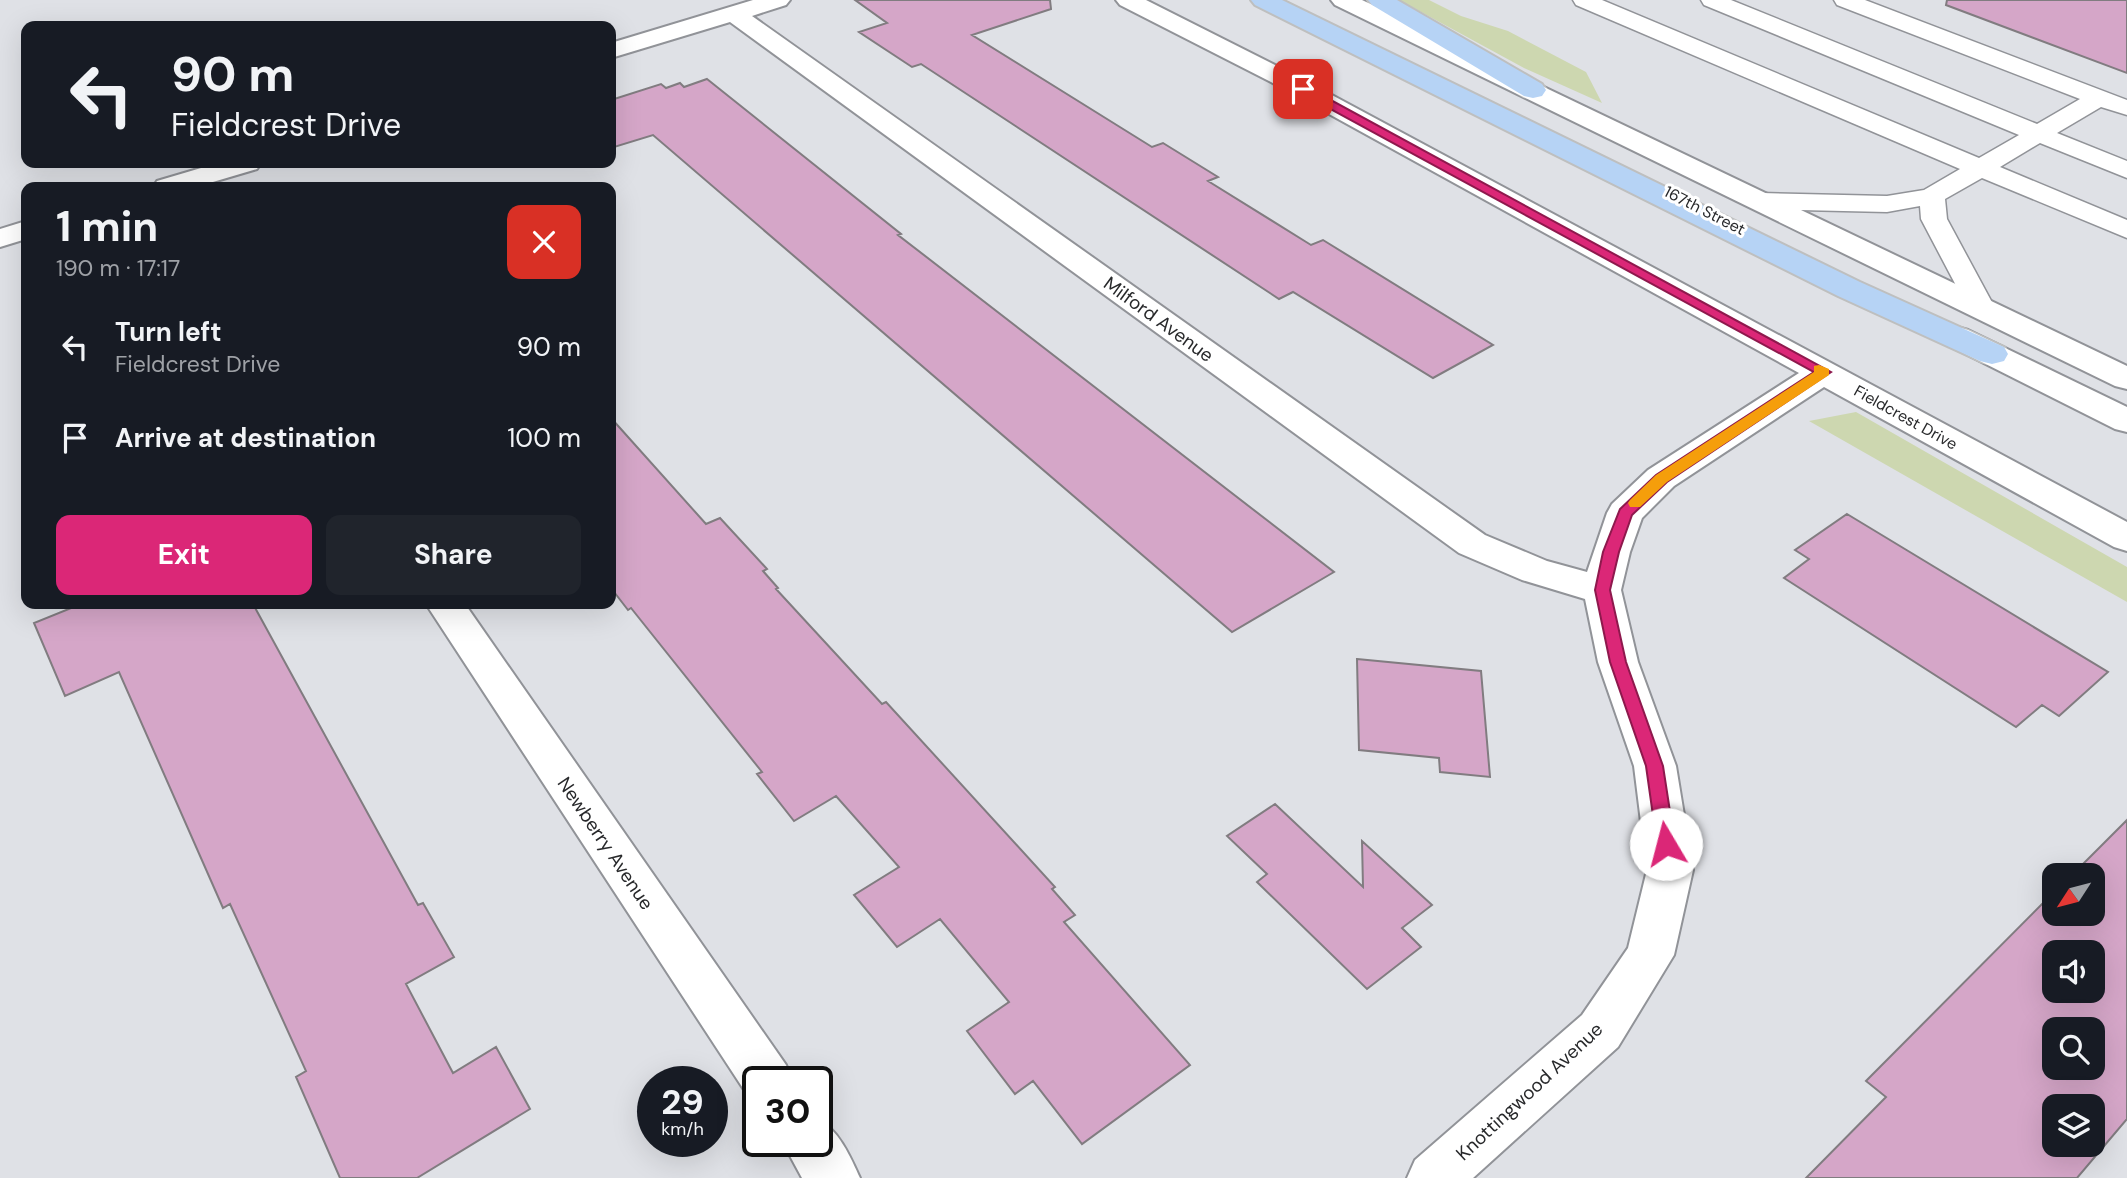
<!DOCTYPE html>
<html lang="en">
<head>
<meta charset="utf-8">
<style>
	:root { --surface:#171b24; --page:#20242c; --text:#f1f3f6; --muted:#9ea1a6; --accent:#db2777 }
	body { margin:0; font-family:"DM Sans",sans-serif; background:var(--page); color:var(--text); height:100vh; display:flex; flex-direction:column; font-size:26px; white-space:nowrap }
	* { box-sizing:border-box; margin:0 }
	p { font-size:23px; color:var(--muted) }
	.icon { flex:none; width:38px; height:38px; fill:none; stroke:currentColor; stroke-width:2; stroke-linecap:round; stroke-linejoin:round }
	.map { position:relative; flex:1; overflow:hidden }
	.details { position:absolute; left:21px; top:182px; width:595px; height:427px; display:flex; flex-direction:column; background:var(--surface); border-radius:14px; box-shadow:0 7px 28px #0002 }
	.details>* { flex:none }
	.hud { position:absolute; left:21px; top:21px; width:595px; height:147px; border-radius:14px; box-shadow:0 7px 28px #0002; background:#171b24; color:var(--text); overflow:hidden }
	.needle { width:46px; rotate:234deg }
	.controls { position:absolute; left:2042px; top:863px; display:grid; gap:14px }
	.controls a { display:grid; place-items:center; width:63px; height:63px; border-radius:14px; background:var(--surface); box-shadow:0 7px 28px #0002; font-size:35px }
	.speed { position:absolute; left:637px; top:1066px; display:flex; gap:14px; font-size:35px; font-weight:700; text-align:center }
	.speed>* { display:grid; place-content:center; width:91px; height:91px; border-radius:50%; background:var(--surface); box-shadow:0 7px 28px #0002; line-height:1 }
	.speed small { font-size:18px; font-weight:400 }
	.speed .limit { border:4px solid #111; border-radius:10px; background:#fff; color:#111 }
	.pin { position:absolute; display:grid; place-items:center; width:60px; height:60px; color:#fff; margin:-30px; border-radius:14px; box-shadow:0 4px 10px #0006 }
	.me { position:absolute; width:77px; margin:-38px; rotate:352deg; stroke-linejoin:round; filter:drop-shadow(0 0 5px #0008) }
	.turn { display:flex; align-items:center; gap:24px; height:147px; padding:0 35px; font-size:32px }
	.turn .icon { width:91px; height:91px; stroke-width:2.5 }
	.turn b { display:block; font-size:49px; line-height:60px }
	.round { display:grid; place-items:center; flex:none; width:74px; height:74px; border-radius:14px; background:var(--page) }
	.overview { display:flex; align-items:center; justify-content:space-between; height:119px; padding:0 35px }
	h1 { font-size:42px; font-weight:700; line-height:52px }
	.button { display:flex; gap:14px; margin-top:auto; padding:14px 35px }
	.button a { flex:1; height:80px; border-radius:14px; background:var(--accent); color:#fff; font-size:28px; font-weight:700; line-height:80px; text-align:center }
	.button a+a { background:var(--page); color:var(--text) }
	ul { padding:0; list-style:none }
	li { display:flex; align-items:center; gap:21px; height:91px; padding:0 35px }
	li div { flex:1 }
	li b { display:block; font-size:26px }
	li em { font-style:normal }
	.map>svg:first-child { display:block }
	.green { fill:#cdd7b0 }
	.building { fill:#d5a6c8; stroke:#817c80; stroke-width:2; fill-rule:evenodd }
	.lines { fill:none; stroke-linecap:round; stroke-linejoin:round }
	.lane-casing { stroke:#919398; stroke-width:3 }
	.street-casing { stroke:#919398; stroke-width:4 }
	.secondary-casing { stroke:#919398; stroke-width:4 }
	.highway-casing { stroke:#bebfbf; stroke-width:4 }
	.lane { fill:#fff; fill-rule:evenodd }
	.street { fill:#fff; fill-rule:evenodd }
	.secondary { fill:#fff; fill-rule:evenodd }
	.highway { fill:#b6d3f5; fill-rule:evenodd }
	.route { fill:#db2777; stroke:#8e194d; stroke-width:2 }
	.slow { fill:#f59e0b }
	.labels { text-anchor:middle; stroke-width:6; stroke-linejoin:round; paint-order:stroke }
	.far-street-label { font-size:16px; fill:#28292b; stroke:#fff }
	.street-label { font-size:19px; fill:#28292b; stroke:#fff }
</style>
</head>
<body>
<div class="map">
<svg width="2127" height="1178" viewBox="0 0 2127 1178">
	<rect width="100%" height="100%" fill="#dfe1e6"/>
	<path class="green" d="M 1399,0 L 1429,0 L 1461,16 L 1508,31 L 1586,72 L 1602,103 L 1524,68 Z
		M 1856,412 L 2127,567 L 2127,602 L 1809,421 Z"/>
	<path class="building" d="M 855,0 L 1050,0 L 1051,9 L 972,35 L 1152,147 L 1163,143 L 1218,177 L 1208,181 L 1311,245 L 1323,240 L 1493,345 L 1433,378 L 1293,292 L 1279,299 L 921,64 L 912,67 L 859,32 L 887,23 Z
		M 1947,0 L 2127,0 L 2127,73 L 1946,5 Z
		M 707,79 L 901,234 L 898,235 L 1334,572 L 1232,632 L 653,135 L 611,148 L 611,100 L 661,84 L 666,88 L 680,83 L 684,87 Z
		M 611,418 L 706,524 L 720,518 L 767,569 L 763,571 L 778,588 L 776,589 L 882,704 L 886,702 L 1055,887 L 1052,889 L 1075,915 L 1064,922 L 1190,1065 L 1082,1144 L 1033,1081 L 1015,1094 L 967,1031 L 1009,1002 L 940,919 L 897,947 L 854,895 L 899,867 L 836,796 L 794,821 L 757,774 L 762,772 L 631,608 L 628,610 L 611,588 Z
		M 1847,514 L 2108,672 L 2059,716 L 2042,705 L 2016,727 L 1784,578 L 1809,559 L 1795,550 Z
		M 81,604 L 253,604 L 418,905 L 423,903 L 454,957 L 406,984 L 453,1073 L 496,1047 L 530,1109 L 417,1178 L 340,1178 L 296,1077 L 306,1071 L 230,904 L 223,908 L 119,672 L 65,696 L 34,623 Z
		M 1357,659 L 1481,671 L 1490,777 L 1440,772 L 1439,758 L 1359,750 Z
		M 1275,804 L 1363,887 L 1362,841 L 1432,905 L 1402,928 L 1421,947 L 1367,989 L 1257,882 L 1267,874 L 1227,836 Z
		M 2127,820 L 2127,1119 L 2077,1178 L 1806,1178 L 1886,1097 L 1866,1081 L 2054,892 L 2054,914 L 2093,914 L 2093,875 L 2072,875 ZM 2054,952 L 2093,952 L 2093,990 L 2054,990 ZM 2054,1029 L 2093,1029 L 2093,1068 L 2054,1068 ZM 2054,1106 L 2093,1106 L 2093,1144 L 2054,1144 Z"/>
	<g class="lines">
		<defs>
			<path id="lane" d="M 1573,0 L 1602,0 L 1979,158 L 2019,135 L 1704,5 L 1701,0 L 1731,0 L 2037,124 L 2080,99 L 1837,5 L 1834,0 L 1865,0 L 2127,100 L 2127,115 L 2101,107 L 2057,133 L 2127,161 L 2127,178 L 2040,143 L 2000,167 L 2127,220 L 2127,238 L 1982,178 L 1945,199 L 1947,219 L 1995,308 L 1991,314 L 1981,317 L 1971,314 L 1921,219 L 1920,206 L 1887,212 L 1761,209 L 1752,207 L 1748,201 L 1752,195 L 1761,193 L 1887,196 L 1924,190 L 1960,169 L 1576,5 Z"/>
			<path id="street" d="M 753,0 L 790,0 L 786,5 L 752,16 L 1485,535 L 1547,561 L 1587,572 L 1607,513 L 1612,504 L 1648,470 L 1799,373 L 1271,82 L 1120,5 L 1116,0 L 1146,0 L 1289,72 L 2127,522 L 2127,551 L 2114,547 L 1824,387 L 1674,486 L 1642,518 L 1630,552 L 1621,590 L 1638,662 L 1676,766 L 1693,870 L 1674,955 L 1618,1047 L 1473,1178 L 1407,1178 L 1415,1160 L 1582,1015 L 1628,948 L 1647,870 L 1634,766 L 1598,662 L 1585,599 L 1522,580 L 1459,553 L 730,22 L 611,58 L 611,43 Z
				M 218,163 L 261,163 L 257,169 L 196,187 L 153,187 L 157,181 Z
				M 26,221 L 26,239 L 0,247 L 0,229 Z
				M 426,604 L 465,604 L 786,1065 L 793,1082 L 758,1082 L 758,1102 L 750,1099 Z
				M 817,1119 C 838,1128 851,1158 860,1178 L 802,1178 L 782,1141 L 817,1141 Z"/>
			<path id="secondary" d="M 1331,0 L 1362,0 L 2127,366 L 2127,389 L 2115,386 L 1335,5 Z
				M 1957,327 L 1968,330 L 2127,407 L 2127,432 L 2115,429 L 1946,344 L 1941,337 L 1946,330 Z"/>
			<path id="highway" d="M 1251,0 L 1282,0 L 1860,282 L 2004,347 L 2008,354 L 2004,361 L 1992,364 L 1980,361 L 1838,296 L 1255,5 Z
				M 1368,0 L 1397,0 L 1542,84 L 1546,90 L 1542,96 L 1533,98 L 1524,96 L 1372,5 Z"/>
		</defs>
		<use href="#lane" class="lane-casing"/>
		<use href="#street" class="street-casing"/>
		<use href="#secondary" class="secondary-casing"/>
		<use href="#highway" class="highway-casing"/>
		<use href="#lane" class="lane"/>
		<use href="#street" class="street"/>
		<use href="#secondary" class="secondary"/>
		<use href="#highway" class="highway"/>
	</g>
	<path class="route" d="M 1299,87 L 1307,87 L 1831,372 L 1667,482 L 1632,515 L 1619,552 L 1610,590 L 1626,662 L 1663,766 L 1675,844 L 1672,850 L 1666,852 L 1659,850 L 1657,844 L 1646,766 L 1610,662 L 1595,590 L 1603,552 L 1620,509 L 1656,475 L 1814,372 L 1299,92 Z"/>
	<path class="slow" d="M 1819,365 L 1829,369 L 1829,375 L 1667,482 L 1640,507 L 1630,507 L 1628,503 L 1630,500 L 1656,475 L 1814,372 L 1814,366 Z"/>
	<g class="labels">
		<g class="far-street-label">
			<text transform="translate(1705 210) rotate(27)" y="6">167th Street</text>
			<text transform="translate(1906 417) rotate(29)" y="6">Fieldcrest Drive</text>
		</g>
		<g class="street-label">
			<text transform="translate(1159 319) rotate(36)" y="7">Milford Avenue</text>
			<text transform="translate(606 843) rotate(56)" y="7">Newberry Avenue</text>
			<text transform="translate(1529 1091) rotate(-43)" y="7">Knottingwood Avenue</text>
		</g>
	</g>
</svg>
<div class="controls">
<a><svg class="needle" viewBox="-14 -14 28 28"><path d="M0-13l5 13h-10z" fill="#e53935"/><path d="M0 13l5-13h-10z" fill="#9ea1a6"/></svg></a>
<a><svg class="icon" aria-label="sound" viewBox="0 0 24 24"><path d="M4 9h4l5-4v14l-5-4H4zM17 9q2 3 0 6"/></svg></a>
<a><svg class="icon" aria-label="search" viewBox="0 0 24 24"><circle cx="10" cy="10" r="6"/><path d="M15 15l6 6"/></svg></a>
<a><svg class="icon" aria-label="layers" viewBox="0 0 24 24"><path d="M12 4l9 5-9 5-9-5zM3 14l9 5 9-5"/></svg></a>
</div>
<div class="speed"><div>29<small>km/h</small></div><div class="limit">30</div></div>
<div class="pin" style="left:1303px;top:89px;background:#d93025"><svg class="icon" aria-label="arrive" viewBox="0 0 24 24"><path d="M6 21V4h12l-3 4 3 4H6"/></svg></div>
<svg class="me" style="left:1666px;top:844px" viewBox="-20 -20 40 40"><circle r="19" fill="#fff"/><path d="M0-13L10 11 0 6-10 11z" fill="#db2777"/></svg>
<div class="hud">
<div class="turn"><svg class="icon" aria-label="left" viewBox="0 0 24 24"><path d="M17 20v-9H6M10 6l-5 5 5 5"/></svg><div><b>90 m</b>Fieldcrest Drive</div></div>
</div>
<section class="details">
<div class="overview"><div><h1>1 min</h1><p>190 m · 17:17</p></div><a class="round" style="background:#d93025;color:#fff"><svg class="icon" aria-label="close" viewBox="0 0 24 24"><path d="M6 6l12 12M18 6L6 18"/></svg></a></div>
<ul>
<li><svg class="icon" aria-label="left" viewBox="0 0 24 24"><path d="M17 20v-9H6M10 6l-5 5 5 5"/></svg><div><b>Turn left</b><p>Fieldcrest Drive</p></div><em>90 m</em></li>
<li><svg class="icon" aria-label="arrive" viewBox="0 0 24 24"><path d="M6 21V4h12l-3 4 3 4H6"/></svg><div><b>Arrive at destination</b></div><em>100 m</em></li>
</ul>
<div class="button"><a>Exit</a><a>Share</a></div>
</section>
</div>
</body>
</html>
